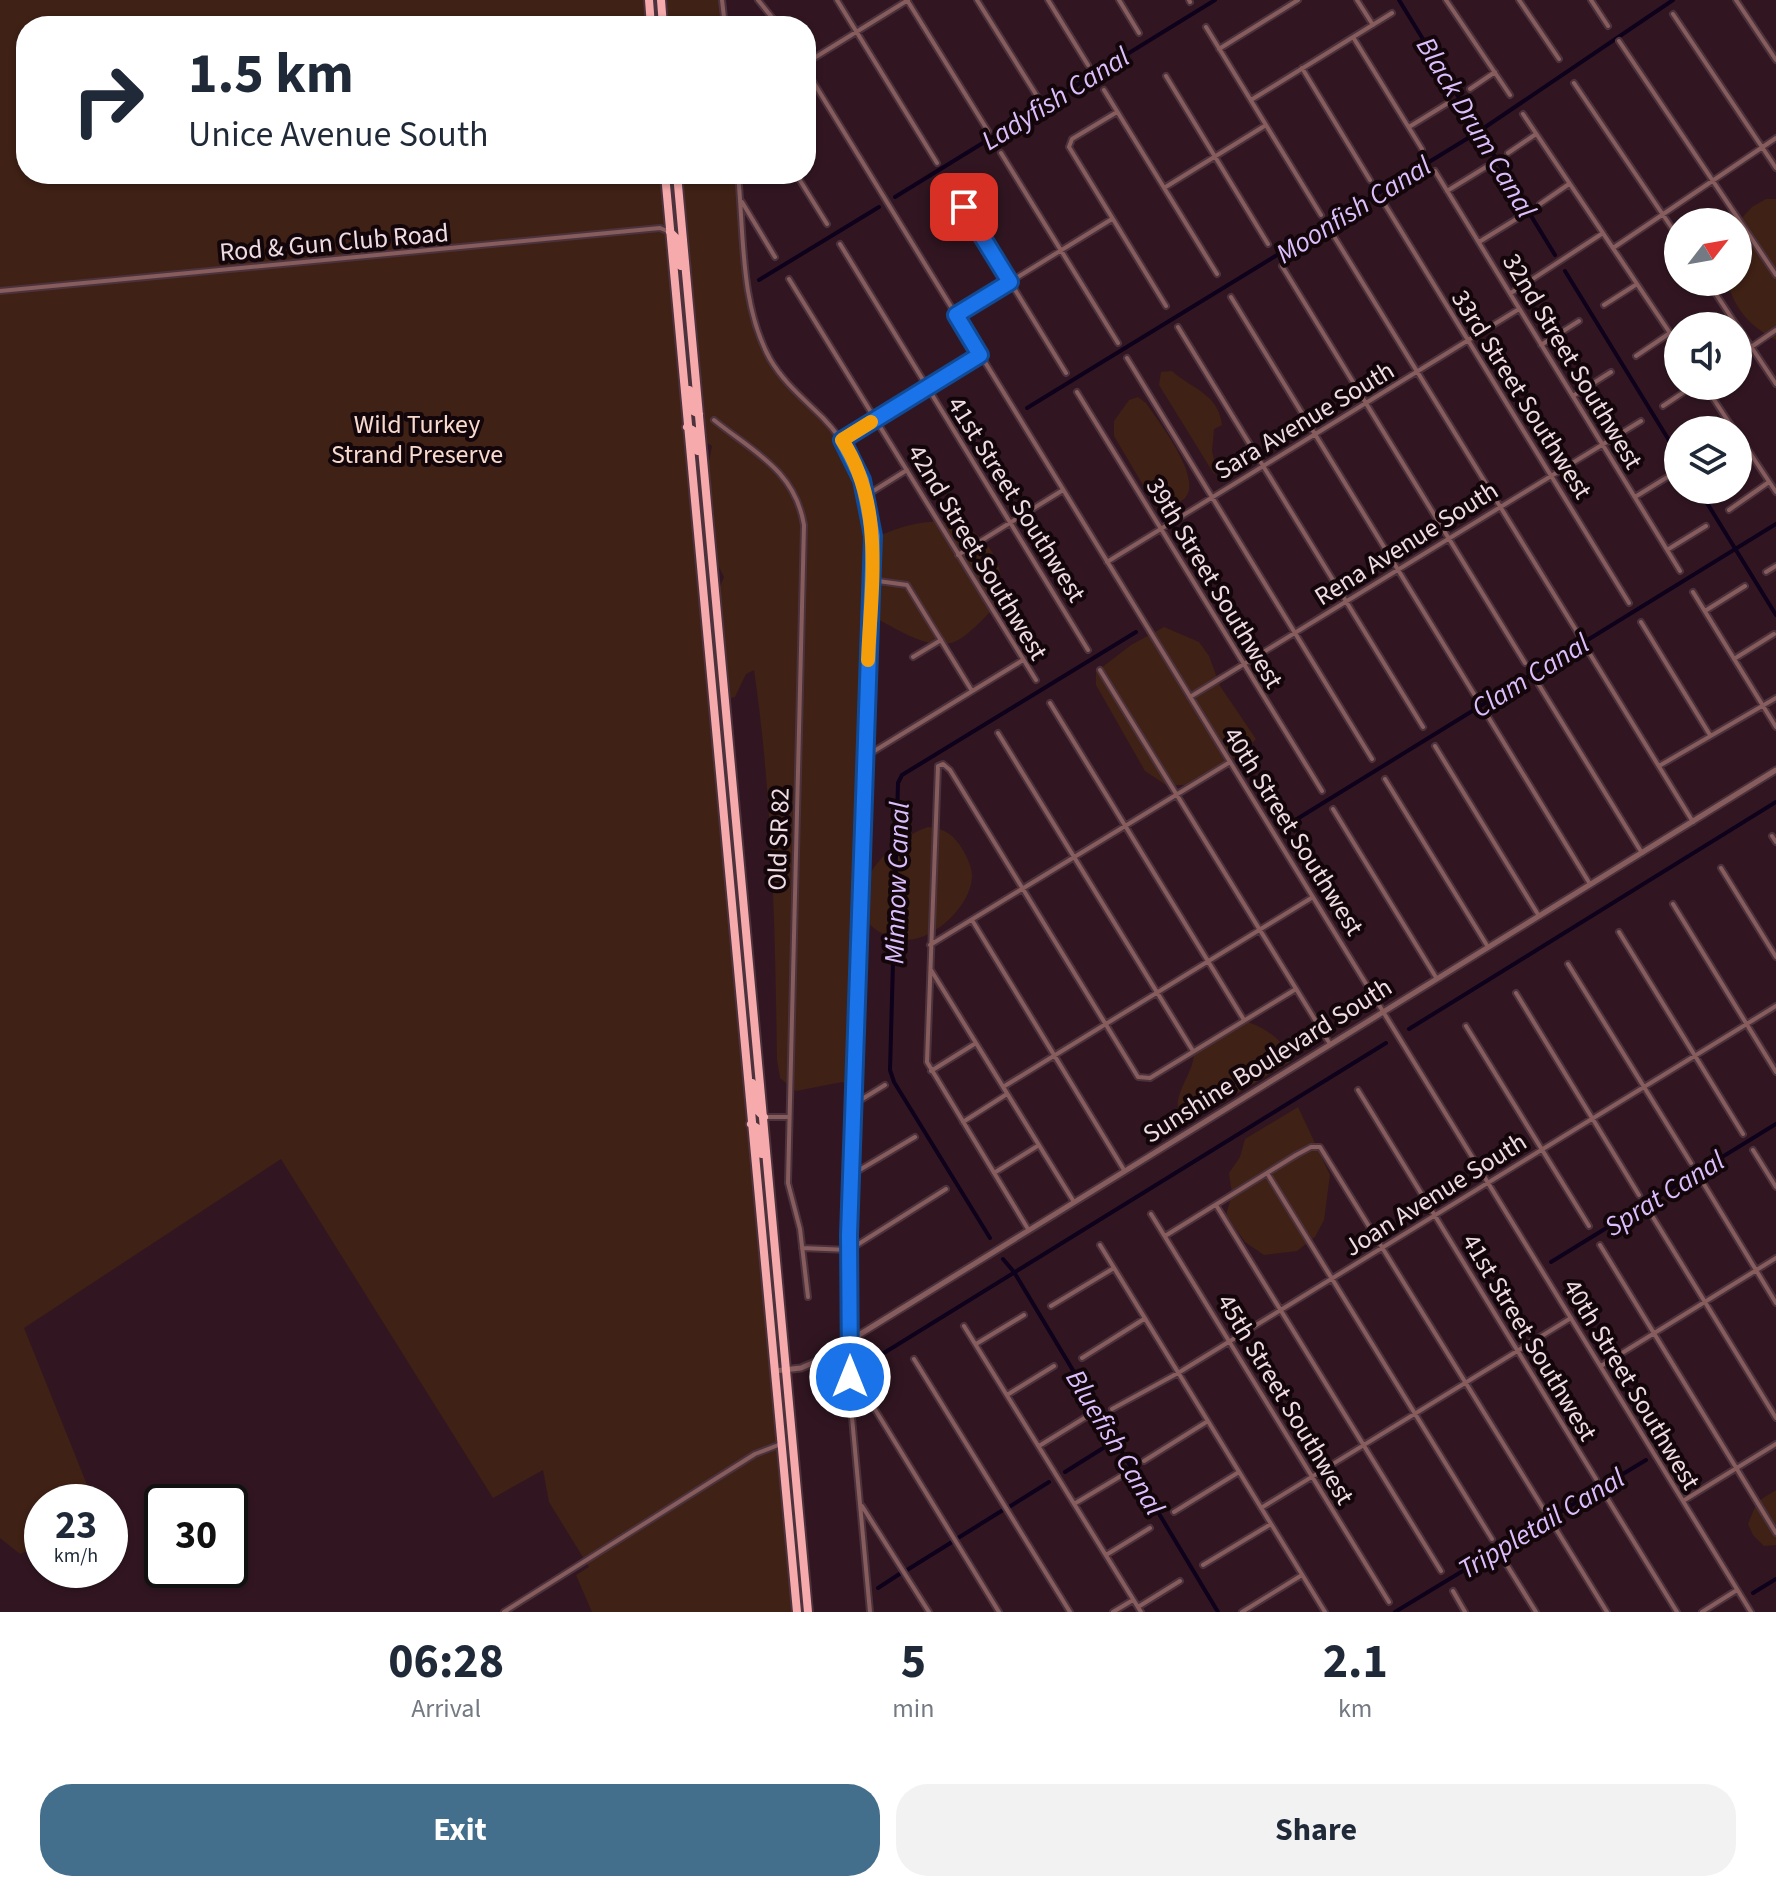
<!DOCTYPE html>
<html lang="en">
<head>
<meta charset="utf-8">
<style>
	:root { --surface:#fff; --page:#f2f2f3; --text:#1f2937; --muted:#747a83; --accent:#436e8c }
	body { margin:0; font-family:"Source Sans 3",sans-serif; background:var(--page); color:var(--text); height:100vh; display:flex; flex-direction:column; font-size:30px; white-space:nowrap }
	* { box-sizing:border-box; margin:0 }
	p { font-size:26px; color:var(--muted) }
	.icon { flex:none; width:44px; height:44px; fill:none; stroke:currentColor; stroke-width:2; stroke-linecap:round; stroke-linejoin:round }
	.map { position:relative; height:1612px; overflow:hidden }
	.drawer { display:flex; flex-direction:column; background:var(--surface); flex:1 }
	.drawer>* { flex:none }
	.banner { position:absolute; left:16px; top:16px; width:800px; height:168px; border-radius:32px; box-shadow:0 2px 6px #0004; background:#fff; color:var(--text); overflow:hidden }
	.needle { width:52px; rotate:59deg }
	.tools { position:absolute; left:1664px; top:208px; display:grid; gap:16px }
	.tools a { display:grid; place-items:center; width:88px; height:88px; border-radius:50%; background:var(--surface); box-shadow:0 2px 6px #0004; font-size:40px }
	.speed { position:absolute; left:24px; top:1484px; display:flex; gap:16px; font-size:40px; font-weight:700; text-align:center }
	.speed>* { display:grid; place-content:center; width:104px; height:104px; border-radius:50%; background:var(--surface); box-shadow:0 2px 6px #0004; line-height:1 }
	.speed small { font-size:20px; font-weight:400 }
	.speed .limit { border:4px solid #111; border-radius:12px; background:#fff; color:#111 }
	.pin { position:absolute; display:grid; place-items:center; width:68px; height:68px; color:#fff; margin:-34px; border-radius:16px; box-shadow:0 4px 12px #0006 }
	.me { position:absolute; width:88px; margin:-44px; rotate:0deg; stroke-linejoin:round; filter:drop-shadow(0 0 6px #0008) }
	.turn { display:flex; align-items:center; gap:28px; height:168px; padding:0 40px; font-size:36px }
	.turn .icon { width:104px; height:104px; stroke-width:2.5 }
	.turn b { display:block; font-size:56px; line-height:68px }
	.eta { display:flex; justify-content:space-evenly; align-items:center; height:136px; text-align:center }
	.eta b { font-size:48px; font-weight:700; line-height:56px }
	.primary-button { display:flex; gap:16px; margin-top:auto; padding:16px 40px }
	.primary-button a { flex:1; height:92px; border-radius:32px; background:var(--accent); color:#fff; font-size:32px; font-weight:700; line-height:92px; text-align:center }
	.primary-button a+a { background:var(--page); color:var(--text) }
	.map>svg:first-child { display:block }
	.green { fill:#3f2115 }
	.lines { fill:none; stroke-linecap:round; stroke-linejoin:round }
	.canal { stroke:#0e011b; stroke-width:4 }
	.minor-casing { stroke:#4c323c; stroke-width:8 }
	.tertiary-casing { stroke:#4c323c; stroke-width:9 }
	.trunk-casing { stroke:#4c323c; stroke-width:12 }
	.minor { stroke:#865c5d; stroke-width:4 }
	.tertiary { stroke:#865c5d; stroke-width:5 }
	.trunk { stroke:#f6aaab; stroke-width:8 }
	.route-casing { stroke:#114b97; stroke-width:20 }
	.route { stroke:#1a73e8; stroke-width:14 }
	.slow { stroke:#f59e0b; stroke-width:14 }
	.labels { text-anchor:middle; stroke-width:8; stroke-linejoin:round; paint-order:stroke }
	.street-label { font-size:26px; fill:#efdce2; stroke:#12060b }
	.park-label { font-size:26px; fill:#f8dace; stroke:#12060b }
	.water-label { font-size:28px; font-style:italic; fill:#ddbefd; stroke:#12060b }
</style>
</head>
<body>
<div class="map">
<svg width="1776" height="1612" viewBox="0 0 1776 1612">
	<rect width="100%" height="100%" fill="#311621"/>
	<path class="green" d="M 0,0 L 646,0 L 649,26 L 26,26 L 26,174 L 662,174 L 795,1612 L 592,1612 L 576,1575 L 589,1567 L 549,1502 L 543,1470 L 493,1498 L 281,1159 L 24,1328 L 94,1502 L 42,1502 L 42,1545 L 20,1554 L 0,1538 Z
		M 663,0 L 723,0 L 725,26 L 666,26 Z
		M 679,174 L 741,174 C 746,218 748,306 763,344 C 779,382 812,401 838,430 C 864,459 873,501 874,539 C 894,527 939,515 962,525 C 989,537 1009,570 998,599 C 995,609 983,619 975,627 C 966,635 956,644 944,644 C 920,646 891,625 871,616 L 851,1085 L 842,1082 L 796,1091 L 780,1078 L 777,1060 C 775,930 773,800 754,670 L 746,674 L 735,697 L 731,698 L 730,694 L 718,592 L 724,577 L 715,559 L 708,466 L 712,446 L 704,441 Z
		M 1766,199 L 1776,199 L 1776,340 C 1750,326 1736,311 1727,282 L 1738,282 L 1738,222 L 1752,207 Z
		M 1172,371 C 1193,390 1218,393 1222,425 L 1214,429 L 1212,451 L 1217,472 L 1214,474 L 1159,385 L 1161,372 Z
		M 1138,397 L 1146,403 C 1157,420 1212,488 1179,502 C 1170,506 1157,500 1149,495 L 1114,436 L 1114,421 L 1129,400 Z
		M 1164,627 L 1199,642 L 1209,656 L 1220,686 L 1256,739 L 1242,753 L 1187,785 L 1166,785 L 1145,771 L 1096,685 L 1096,672 L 1131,645 Z
		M 928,827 C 942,828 951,833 959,844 C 965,853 972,865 972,877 C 971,907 929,946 899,939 C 822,921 876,844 928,827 Z
		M 1245,1021 C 1264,1027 1287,1041 1290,1062 L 1187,1123 C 1163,1103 1193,1078 1194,1054 Z
		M 1298,1107 L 1330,1175 L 1324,1220 L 1315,1237 L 1297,1251 L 1264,1255 L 1245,1242 L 1226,1215 L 1232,1194 L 1229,1173 L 1240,1157 L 1245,1139 Z
		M 1776,1490 L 1776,1545 L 1764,1546 L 1753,1535 L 1748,1524 L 1757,1502 Z"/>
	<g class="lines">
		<path class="canal" d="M 1399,0 L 1555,255
			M 895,197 L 1215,0
			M 1565,271 L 1678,455
			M 759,280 L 879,207
			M 1027,408 L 1478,132 L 1673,0
			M 1699,490 L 1776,615
			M 1284,827 L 1776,524
			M 1409,1029 L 1776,802
			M 990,1238 L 894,1082 L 890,1070 L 898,783 L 902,775 L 1136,632
			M 1003,1259 L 1014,1272 L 1218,1612
			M 1551,1262 L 1776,1124
			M 858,1369 L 1386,1043
			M 816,1396 L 841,1380
			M 1065,1472 L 1116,1440
			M 1009,1507 L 1049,1482
			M 958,1538 L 1003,1510
			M 907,1570 L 952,1542
			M 878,1588 L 901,1573
			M 1753,1593 L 1776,1579
			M 1395,1612 L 1646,1460"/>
		<defs>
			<path id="minor" d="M 722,0 L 725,26
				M 758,0 L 779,26
				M 837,0 L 937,163
				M 907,0 L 988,131
				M 977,0 L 1037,96
				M 1048,0 L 1088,65
				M 1119,0 L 1139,33
				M 1189,0 L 1190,2
				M 1357,0 L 1373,25
				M 1446,0 L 1510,95
				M 1519,0 L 1559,59
				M 1591,0 L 1608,26
				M 1736,0 L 1776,60
				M 1673,14 L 1776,168
				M 1206,27 L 1321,215
				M 1353,37 L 1422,149
				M 1619,41 L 1776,275
				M 1219,49 L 1298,0
				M 806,63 L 908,0
				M 1302,68 L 1370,180
				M 806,70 L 1751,1612
				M 1166,76 L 1268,244
				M 1574,83 L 1678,237
				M 1470,89 L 1495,72
				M 1104,90 L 1217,274
				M 1251,100 L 1392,13
				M 1117,112 L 1072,139 L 1069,147 L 1166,306
				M 1523,114 L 1678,345
				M 1409,127 L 1448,103
				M 1001,153 L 1118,343
				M 1508,153 L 1536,134
				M 1435,171 L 1680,571
				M 738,174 C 744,234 740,305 770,359 C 784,383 804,399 823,418 C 852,448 868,486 872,527 L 849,1271 L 850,1396 L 870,1612
				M 796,174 L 827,224
				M 949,182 L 1066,373
				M 1164,188 L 1266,125
				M 1447,191 L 1486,167
				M 742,202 L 775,257
				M 1384,203 L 1629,603
				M 1540,204 L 1569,184
				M 1332,233 L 1579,635
				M 1479,242 L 1518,218
				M 840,244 L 1088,650
				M 1613,248 L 1776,138
				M 1282,266 L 1525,663
				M 789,279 L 1036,680
				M 1708,282 L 1737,326
				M 0,291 L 660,228 L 670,232
				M 1511,293 L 1603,233
				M 1231,297 L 1474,694
				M 1604,305 L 1637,284
				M 956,315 L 1112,219
				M 1178,327 L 1423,727
				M 1738,327 L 1776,384
				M 1541,345 L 1579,321
				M 1636,356 L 1670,333
				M 1738,356 L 1776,330
				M 1127,358 L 1372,759
				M 1705,386 L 1734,430
				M 1077,392 L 1322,791
				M 1573,396 L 1611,372
				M 1663,406 L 1693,386
				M 714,420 C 752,451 795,470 804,525 L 788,1183 L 800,1229 L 808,1297
				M 1738,435 L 1776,492
				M 842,440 L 980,356
				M 867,495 L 907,470
				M 1635,497 L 1674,473
				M 1729,510 L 1769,482
				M 1667,550 L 1706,526
				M 958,555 L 1063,490
				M 1107,562 L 1519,309
				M 1766,572 L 1776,566
				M 871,580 L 907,585 L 972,691
				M 1693,592 L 1776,727
				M 1705,611 L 1745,586
				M 1641,622 L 1710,735
				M 1590,654 L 1693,822
				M 913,657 L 941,640
				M 1734,659 L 1774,634
				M 1100,670 L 1330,1044
				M 1539,685 L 1642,853
				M 1190,697 L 1641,421
				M 1050,703 L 1244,1020
				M 1487,715 L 1590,884
				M 998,733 L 1193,1051
				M 1435,746 L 1539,916
				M 866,751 L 871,753 L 1023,660
				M 1659,766 L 1776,698
				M 1385,779 L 1488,947
				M 1333,809 L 1437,979
				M 1772,836 L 1776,842
				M 1721,868 L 1776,957
				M 1673,904 L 1776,1072
				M 972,920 L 1124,1170
				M 1619,932 L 1743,1134
				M 930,945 L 1230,762
				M 1568,964 L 1691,1163
				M 931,970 L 1074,1202
				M 1516,993 L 1639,1195
				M 1466,1026 L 1589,1226
				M 931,1071 L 976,1043
				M 1003,1087 L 1313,897
				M 1358,1090 L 1596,1479
				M 854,1104 L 885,1085
				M 764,1117 L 789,1117
				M 963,1122 L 1007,1094
				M 1753,1150 L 1776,1187
				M 994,1173 L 1039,1145
				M 1267,1173 L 1492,1539
				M 851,1175 L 915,1137
				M 1702,1181 L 1776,1303
				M 1216,1205 L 1441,1571
				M 1151,1214 L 1389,1602
				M 1651,1214 L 1776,1418
				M 1028,1229 L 927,1062 L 938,766 L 943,764 L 950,770 L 1138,1077 L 1150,1078 L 1296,989
				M 1165,1236 L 1296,1155 L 1311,1147 L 1320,1147 L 1543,1508
				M 1100,1245 L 1325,1612
				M 1600,1245 L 1776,1533
				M 802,1248 L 849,1250 L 946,1189
				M 1051,1306 L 1114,1268
				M 964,1326 L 1141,1612
				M 976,1344 L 1024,1315
				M 1082,1358 L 1144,1319
				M 914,1359 L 1070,1612
				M 1601,1366 L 1776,1258
				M 852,1379 L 865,1393 L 999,1612
				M 1007,1395 L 1054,1366
				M 1112,1409 L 1178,1373 L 1776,1006
				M 1039,1446 L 1086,1417
				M 1144,1461 L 1208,1421
				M 1607,1498 L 1677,1612
				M 1683,1501 L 1776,1444
				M 1074,1504 L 1121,1476
				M 862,1506 L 929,1612
				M 1261,1508 L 1571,1318
				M 1174,1512 L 1239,1472
				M 1556,1529 L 1607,1612
				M 1106,1555 L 1150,1528
				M 1505,1562 L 1536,1612
				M 1203,1565 L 1271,1524
				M 1453,1591 L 1465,1612
				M 1138,1607 L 1180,1581
				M 504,1612 L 755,1454 L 781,1444
				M 1113,1612 L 1133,1600
				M 1242,1612 L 1302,1575
				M 1702,1612 L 1737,1590"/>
			<path id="tertiary" d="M 774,1371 L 801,1368 L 815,1362 L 1776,770"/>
			<path id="trunk" d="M 649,0 L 651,26
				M 661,0 L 663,26
				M 665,174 L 797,1612
				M 677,174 L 808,1612
				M 670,232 L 677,239 L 681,266
				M 689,390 L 693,411 L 699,414
				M 687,427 L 694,431 L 698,451
				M 752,1083 L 756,1109 L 764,1117
				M 751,1124 L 757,1128 L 762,1154"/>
		</defs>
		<use href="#minor" class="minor-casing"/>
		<use href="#tertiary" class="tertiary-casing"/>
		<use href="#trunk" class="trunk-casing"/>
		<use href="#minor" class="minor"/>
		<use href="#tertiary" class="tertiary"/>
		<use href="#trunk" class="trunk"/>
	</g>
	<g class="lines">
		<defs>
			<path id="route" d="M 850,1377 L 849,1235 L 873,536 L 862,480 L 842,440 L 980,355 L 956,315 L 1010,282 L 964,207"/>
		</defs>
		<use href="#route" class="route-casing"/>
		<use href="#route" class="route"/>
		<path class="slow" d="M 868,660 C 871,585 885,506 842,440 L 871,422"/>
	</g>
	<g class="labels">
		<g class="street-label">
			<text transform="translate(334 242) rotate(-5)" y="9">Rod &amp; Gun Club Road</text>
			<text transform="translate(1573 361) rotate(59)" y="9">32nd Street Southwest</text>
			<text transform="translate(1522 394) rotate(58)" y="9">33rd Street Southwest</text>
			<text transform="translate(1304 420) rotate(-31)" y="9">Sara Avenue South</text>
			<text transform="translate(1017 499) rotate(58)" y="9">41st Street Southwest</text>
			<text transform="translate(1406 543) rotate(-32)" y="9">Rena Avenue South</text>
			<text transform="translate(978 552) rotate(59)" y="9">42nd Street Southwest</text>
			<text transform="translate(1215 583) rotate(59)" y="9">39th Street Southwest</text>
			<text transform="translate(1294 831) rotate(58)" y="9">40th Street Southwest</text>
			<text transform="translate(778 839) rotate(-88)" y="9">Old SR 82</text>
			<text transform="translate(1267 1060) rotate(-32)" y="9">Sunshine Boulevard South</text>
			<text transform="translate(1435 1194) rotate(-32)" y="9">Joan Avenue South</text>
			<text transform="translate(1530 1337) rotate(59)" y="9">41st Street Southwest</text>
			<text transform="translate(1632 1384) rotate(59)" y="9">40th Street Southwest</text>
			<text transform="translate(1286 1399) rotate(59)" y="9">45th Street Southwest</text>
		</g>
		<g class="park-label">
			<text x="417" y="433">Wild Turkey<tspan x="417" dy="30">Strand Preserve</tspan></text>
		</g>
		<g class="water-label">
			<text transform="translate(1055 98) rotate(-32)" y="10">Ladyfish Canal</text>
			<text transform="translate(1477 127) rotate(59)" y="10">Black Drum Canal</text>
			<text transform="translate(1353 209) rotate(-32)" y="10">Moonfish Canal</text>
			<text transform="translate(1530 675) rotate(-32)" y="10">Clam Canal</text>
			<text transform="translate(896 883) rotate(-88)" y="10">Minnow Canal</text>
			<text transform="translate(1664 1193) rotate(-32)" y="10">Sprat Canal</text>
			<text transform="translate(1116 1442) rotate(59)" y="10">Bluefish Canal</text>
			<text transform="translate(1541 1523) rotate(-31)" y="10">Trippletail Canal</text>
		</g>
	</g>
</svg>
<div class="tools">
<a><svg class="needle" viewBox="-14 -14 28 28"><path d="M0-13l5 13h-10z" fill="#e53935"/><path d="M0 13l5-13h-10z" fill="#747a83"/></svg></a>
<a><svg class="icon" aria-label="sound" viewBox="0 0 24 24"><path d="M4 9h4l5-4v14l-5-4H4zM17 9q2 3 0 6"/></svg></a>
<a><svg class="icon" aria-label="layers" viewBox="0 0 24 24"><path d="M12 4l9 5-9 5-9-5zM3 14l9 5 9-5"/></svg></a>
</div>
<div class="speed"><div>23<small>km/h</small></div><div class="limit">30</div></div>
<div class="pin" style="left:964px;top:207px;background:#d93025"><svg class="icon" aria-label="arrive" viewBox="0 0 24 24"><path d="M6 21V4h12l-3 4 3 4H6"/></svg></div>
<svg class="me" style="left:850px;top:1377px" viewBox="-20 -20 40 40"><circle r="17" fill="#1a73e8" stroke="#fff" stroke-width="3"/><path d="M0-11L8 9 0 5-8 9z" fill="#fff"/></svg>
<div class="banner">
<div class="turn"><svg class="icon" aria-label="right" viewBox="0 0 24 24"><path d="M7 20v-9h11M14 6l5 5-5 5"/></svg><div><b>1.5 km</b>Unice Avenue South</div></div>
</div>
</div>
<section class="drawer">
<div class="eta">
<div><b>06:28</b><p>Arrival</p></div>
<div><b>5</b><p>min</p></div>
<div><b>2.1</b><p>km</p></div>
</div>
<div class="primary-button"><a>Exit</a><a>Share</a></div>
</section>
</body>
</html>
